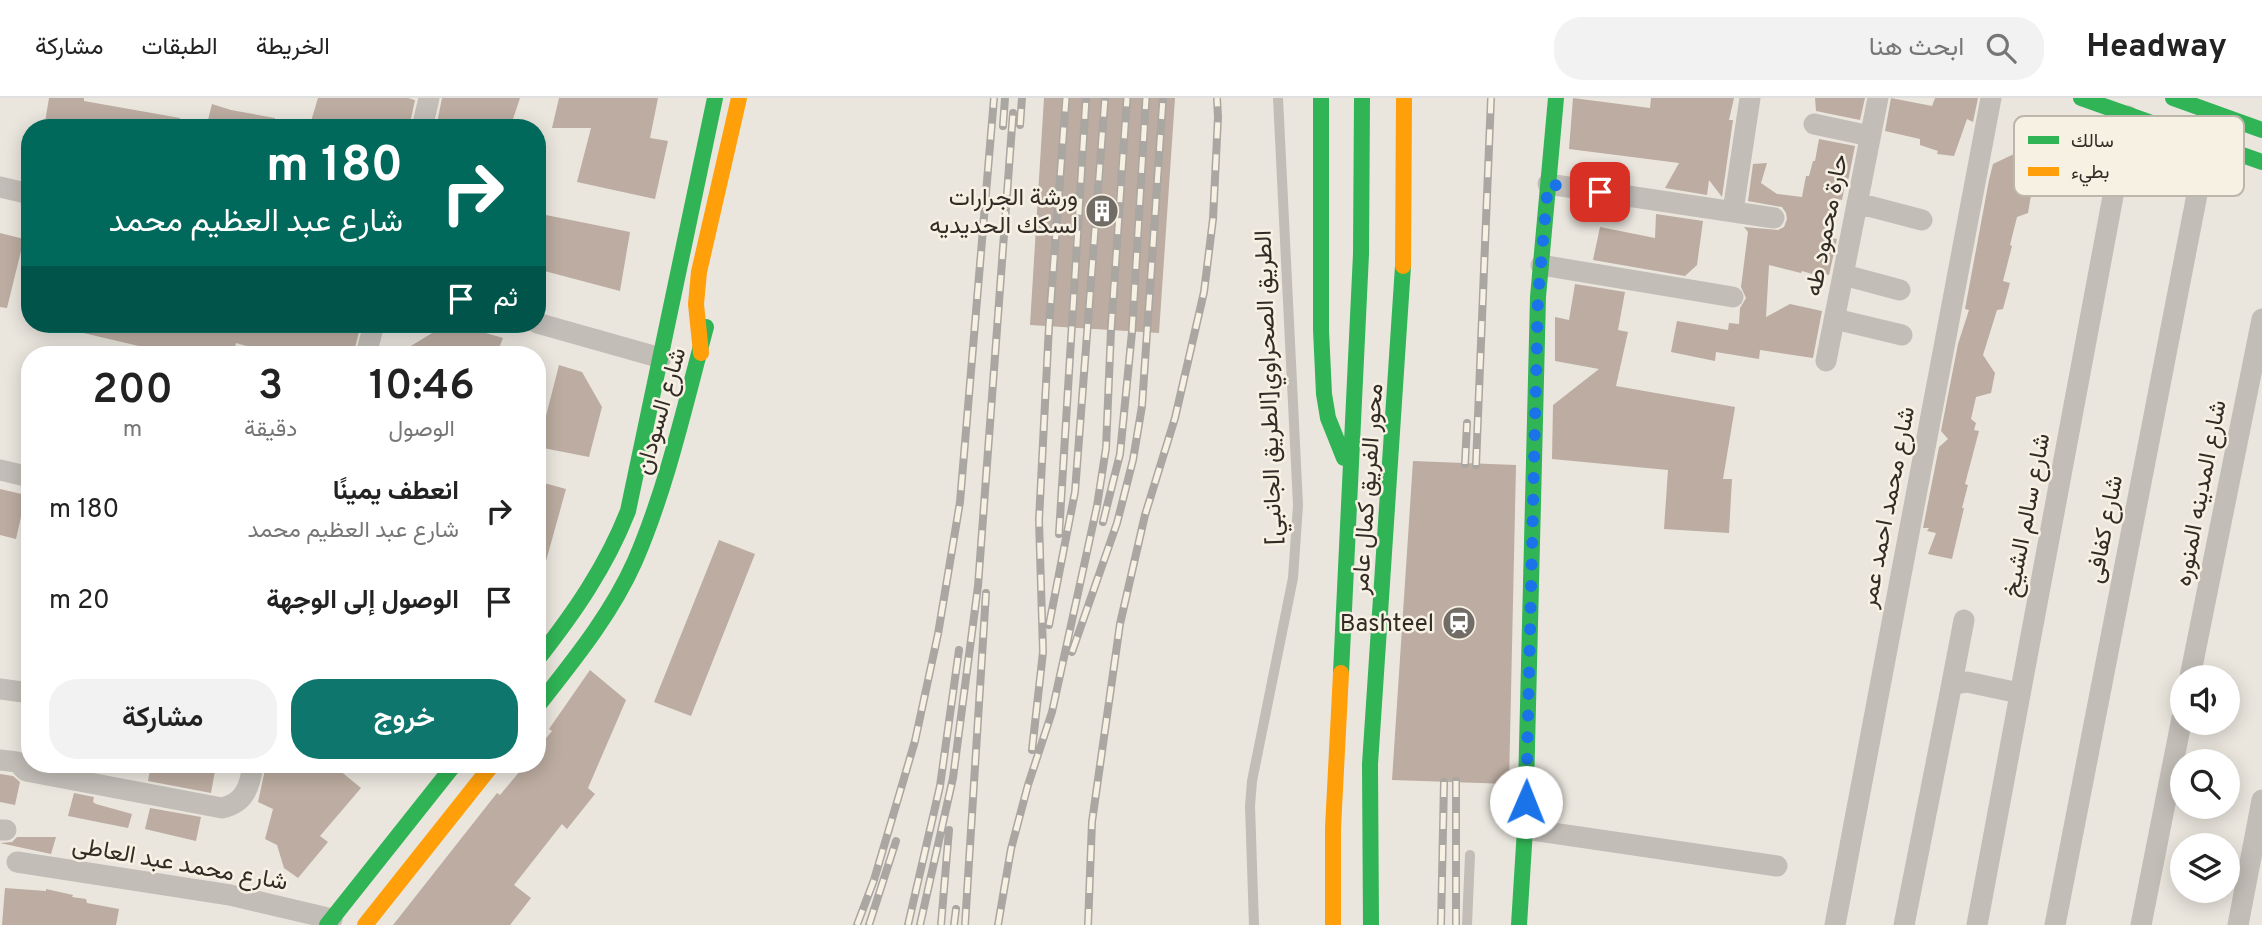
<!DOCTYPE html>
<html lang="ar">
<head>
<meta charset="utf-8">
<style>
	:root { --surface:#fff; --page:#f2f2f2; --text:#222; --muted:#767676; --line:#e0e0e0; --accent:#0f766e }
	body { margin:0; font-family:Overpass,Vazirmatn,sans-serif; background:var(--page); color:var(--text); direction:rtl; height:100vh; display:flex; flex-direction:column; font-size:26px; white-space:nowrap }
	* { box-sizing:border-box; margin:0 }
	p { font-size:23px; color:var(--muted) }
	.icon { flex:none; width:38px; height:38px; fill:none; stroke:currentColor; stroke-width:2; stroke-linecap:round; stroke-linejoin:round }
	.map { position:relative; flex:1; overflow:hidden; direction:ltr }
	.details { position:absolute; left:21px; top:248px; width:525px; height:427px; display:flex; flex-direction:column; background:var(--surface); border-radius:28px; box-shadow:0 4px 18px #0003; direction:rtl }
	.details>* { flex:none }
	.top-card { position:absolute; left:21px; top:21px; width:525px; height:214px; border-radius:28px; box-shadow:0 4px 18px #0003; direction:rtl; background:#00695c; color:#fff; overflow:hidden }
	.controls { position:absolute; left:2170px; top:567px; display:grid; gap:14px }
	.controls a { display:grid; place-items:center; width:70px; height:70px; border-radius:50%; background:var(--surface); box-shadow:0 4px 18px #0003; font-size:35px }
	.pin { position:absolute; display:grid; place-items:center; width:60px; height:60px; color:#fff; margin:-30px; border-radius:14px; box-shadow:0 4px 10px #0006 }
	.me { position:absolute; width:77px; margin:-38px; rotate:1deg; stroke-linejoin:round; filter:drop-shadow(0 0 5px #0008) }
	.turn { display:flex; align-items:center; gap:24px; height:147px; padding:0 28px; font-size:32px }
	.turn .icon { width:91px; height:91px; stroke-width:2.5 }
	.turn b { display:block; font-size:49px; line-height:60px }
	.then { display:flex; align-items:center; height:66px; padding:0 28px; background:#0003; gap:14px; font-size:26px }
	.eta { display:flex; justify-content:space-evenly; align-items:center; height:119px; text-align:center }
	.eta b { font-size:42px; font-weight:600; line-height:49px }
	.button { display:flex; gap:14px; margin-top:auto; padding:14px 28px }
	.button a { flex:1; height:80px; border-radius:28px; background:var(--accent); color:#fff; font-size:28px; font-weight:600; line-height:80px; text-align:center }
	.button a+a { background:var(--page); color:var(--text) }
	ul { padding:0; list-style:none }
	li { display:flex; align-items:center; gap:21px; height:91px; padding:0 28px }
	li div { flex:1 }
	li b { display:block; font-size:26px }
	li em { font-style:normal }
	header { display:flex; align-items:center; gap:42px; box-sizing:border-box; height:98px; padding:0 35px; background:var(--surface); border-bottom:2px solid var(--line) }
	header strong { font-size:33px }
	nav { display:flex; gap:38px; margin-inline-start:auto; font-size:24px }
	.search { width:490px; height:63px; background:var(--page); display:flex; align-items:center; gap:18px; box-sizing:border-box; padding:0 24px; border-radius:28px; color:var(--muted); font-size:26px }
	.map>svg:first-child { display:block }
	.building { fill:#bcaca1 }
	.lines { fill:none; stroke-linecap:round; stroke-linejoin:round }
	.lane { stroke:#c2bdb7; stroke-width:10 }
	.street { stroke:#c2bdb7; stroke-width:21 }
	.fast { stroke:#30b455; stroke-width:16 }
	.slow { stroke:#ff9f0a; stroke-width:16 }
	.rail-casing { stroke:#aaa6a1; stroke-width:8 }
	.rail { stroke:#f7f1e4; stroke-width:5; stroke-dasharray:16; stroke-linecap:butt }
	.route { stroke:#1a73e8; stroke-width:12; stroke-dasharray:0 21.6 }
	.labels { text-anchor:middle; stroke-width:5; stroke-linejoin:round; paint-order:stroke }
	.poi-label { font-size:24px; fill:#322b26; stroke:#f7f1e4; text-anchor:end }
	.street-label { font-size:24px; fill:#322b26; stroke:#f7f1e4 }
	.key { fill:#f7f1e4; stroke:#bcb6ab; stroke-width:2 }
	.key-label { font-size:19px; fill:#322b26 }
</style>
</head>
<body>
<header>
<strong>Headway</strong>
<div class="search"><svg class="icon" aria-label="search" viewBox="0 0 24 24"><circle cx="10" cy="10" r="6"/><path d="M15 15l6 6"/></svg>ابحث هنا</div>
<nav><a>الخريطة</a><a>الطبقات</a><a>مشاركة</a></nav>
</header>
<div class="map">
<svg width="2262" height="827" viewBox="0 0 2262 827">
	<rect width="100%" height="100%" fill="#eae6de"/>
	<path class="building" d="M 49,0 L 84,0 L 84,3 L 180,20 L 179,30 L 44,30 Z
		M 318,0 L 408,0 L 415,2 L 409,30 L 309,30 Z
		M 442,0 L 520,0 L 510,30 L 436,30 Z
		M 559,0 L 658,0 L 650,40 L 668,43 L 655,101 L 577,84 L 591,30 L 552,30 Z
		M 1044,0 L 1175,0 L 1159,235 L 1030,227 Z
		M 1573,0 L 1650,10 L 1651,0 L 1734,0 L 1729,22 L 1733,22 L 1722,99 L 1709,82 L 1707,97 L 1665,90 L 1679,65 L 1569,51 Z
		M 1815,0 L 1865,0 L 1860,22 L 1816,13 Z
		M 1891,0 L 1932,8 L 1935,0 L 1978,0 L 1973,24 L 1967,21 L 1954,58 L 1937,56 L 1938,53 L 1920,47 L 1920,41 L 1885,33 Z
		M 212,6 L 231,12 L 275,20 L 274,30 L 206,30 Z
		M 1819,41 L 1855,48 L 1847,88 L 1845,87 L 1842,102 L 1837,101 L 1832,140 L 1837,141 L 1829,177 L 1813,173 L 1812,176 L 1802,173 L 1801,175 L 1769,167 L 1766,219 L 1790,206 L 1822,213 L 1813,260 L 1760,252 L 1759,261 L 1716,254 L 1715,263 L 1671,254 L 1677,223 L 1728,232 L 1729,225 L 1739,226 L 1740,210 L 1746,200 L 1741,189 L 1748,134 L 1744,129 L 1778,132 L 1784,129 L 1787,121 L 1786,115 L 1782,109 L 1748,103 L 1753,66 L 1767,65 L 1761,85 L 1777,96 L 1802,99 L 1806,78 L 1809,78 L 1813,63 L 1815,63 Z
		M 2014,56 L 2037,61 L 2028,115 L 2017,119 L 2010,147 L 2012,148 L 2003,183 L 2010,185 L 2003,211 L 1997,212 L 1983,257 L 1995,275 L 1991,295 L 1976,299 L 1971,321 L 1976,325 L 1974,332 L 1979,333 L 1965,386 L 1968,387 L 1962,410 L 1964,410 L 1952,461 L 1928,456 L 1936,435 L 1927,433 L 1929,430 L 1923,430 L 1939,349 L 1948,341 L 1941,333 L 1958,246 L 1969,212 L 1965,211 L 1989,82 L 1993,66 Z
		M 541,116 L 630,134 L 620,193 L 537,171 L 537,140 Z
		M 1656,116 L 1703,123 L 1697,167 L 1685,178 L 1593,162 L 1600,129 L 1655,140 Z
		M 0,135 L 24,141 L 7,210 L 0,209 Z
		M 1575,186 L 1625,194 L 1618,232 L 1628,234 L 1616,288 L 1735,309 L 1723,381 L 1732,381 L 1729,435 L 1664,431 L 1668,372 L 1552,361 L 1553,307 L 1599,271 L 1555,263 L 1555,219 L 1569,222 Z
		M 76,226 L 361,226 L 353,257 L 278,257 L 236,245 L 233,257 L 177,257 L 75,233 Z
		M 447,226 L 455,226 L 503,240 L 496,257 L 396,257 Z
		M 559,267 L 582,274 L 602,309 L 589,359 L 538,349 Z
		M 1413,363 L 1516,367 L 1509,686 L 1392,682 Z
		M 537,383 L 566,391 L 543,474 L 537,473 Z
		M 0,391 L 26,397 L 16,441 L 0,437 Z
		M 719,442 L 755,456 L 691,618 L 654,604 Z
		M 590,572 L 626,602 L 588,690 L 595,696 L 567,731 L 562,726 L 514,787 L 531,800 L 510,827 L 393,827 L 497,695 L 500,697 L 525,667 L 537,667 L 537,651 L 552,633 L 549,631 Z
		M 151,667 L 216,667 L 211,695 L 148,683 Z
		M 266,667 L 333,667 L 361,690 L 320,738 L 328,744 L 298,780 L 284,770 L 277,747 L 265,741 L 273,711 L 258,704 Z
		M 0,676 L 13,678 L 20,684 L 15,707 L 0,704 Z
		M 74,695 L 94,699 L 93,704 L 96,706 L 132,716 L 128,730 L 68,718 Z
		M 150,710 L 201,719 L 196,743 L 145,731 Z
		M 17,739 L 56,739 L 51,756 L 0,745 L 12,744 Z
		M 5,790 L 46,793 L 46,791 L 73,797 L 72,799 L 86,801 L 87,805 L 119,811 L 116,827 L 2,827 Z"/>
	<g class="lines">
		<path class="lane" d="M 1254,827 L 1250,708 L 1252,683 L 1293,480 L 1298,407 L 1278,0
			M 1467,827 L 1470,757"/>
		<path class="street" d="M 1814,26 L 1870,38
			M 422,30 L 429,0
			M 1548,86 L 1774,120
			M 0,89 L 30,96
			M 1857,105 L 1922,122
			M 1733,113 L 1750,0
			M 1541,167 L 1733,199
			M 1844,177 L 1900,192
			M 1835,221 L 1902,237
			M 537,225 L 661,260
			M 366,257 L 374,226
			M 1826,263 L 1878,0
			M 0,372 L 30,379
			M 2190,579 L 2262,221
			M 1951,590 L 1964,522
			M 0,591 L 30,595
			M 0,662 L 17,664 L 26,673 L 222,710 C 245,705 250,688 253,667
			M 1525,731 L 1777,768
			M 0,732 L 6,732
			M 17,764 L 230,797 L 332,821
			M 1835,827 L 1991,0
			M 1904,827 L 1951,590 L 1956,586 L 1967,584 L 2019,595
			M 1977,827 L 2128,18
			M 2055,827 L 2207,45
			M 2141,827 L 2182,620
			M 2238,827 L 2262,702"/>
		<path class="fast" d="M 1321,0 L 1321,232 L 1324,296 L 1328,320 L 1344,360
			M 2081,0 L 2262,64
			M 2173,0 L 2262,32
			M 537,562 C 574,515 606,469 628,413 L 715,0
			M 1341,575 L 1361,156 L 1362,0
			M 537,609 C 573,563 611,517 635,463 C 667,389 685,307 706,229
			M 327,827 L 454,667
			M 1371,827 L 1370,666 L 1403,168
			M 1519,827 L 1525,731 L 1538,199 L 1556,0"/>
		<path class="slow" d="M 1403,168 L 1404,0
			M 701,255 L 696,206 L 699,174 L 739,0
			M 365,827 L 492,667
			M 1333,827 L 1333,730 L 1341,575"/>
		<defs>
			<path id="rail" d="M 1020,27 L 1022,0
				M 1003,28 L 1005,0
				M 1465,366 L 1467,325
				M 1476,367 L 1491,0
				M 1103,424 L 1120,356 L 1132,234 L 1146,0
				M 1059,436 L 1086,0
				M 1049,527 L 1075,394 L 1105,0
				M 1072,554 L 1117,425 L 1133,362 L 1142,308 L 1163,0
				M 1032,652 L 1043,554 L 1039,422 L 1049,228 L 1066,0
				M 857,827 L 874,782 L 915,643 L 938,536 L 960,404 L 994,0
				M 869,827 L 896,743
				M 908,827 L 940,688 L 959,552
				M 920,827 L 953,680 L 978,488 L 1013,15
				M 941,827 L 949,732
				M 954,827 L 956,811
				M 965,827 L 986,495
				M 998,827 L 1011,751 L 1028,687 L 1052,614 L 1097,408 L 1106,350 L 1111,232 L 1127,0
				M 1088,827 L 1092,724 L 1120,526 L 1145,417 L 1175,320 L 1204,194 L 1213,121 L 1218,19 L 1217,0
				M 1441,827 L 1444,684
				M 1456,827 L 1456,683"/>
		</defs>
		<use href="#rail" class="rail-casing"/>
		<use href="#rail" class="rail"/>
	</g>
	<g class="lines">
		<path class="route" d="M 1526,704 L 1538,199 L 1548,86 L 1600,94"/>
	</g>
	<defs>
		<symbol id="building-disc" viewBox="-11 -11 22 22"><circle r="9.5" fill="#726c66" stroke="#f7f1e4"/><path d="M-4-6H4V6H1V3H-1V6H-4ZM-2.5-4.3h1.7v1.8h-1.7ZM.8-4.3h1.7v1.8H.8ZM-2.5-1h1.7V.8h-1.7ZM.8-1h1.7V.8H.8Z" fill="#fff"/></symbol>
		<symbol id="station-disc" viewBox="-11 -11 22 22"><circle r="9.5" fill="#726c66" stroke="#f7f1e4"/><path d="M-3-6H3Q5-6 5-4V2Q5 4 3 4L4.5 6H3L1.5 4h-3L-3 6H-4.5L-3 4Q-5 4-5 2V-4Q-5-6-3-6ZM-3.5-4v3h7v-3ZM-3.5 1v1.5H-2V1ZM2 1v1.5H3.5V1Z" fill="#fff"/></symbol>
	</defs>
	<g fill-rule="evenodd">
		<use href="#building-disc" x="1083" y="94" width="38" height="38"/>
		<use href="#station-disc" x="1440" y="506" width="38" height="38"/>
	</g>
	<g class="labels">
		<g class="poi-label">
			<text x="1078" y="107">ورشة الجرارات<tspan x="1078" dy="28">لسكك الحديديه</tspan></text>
			<text x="1434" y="533">Bashteel</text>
		</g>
		<g class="street-label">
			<text transform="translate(1826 127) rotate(-79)" y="8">حارة محمود طه</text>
			<text transform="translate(1268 290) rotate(-92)" y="8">الطريق الصحراوي[الطريق الجانبي]</text>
			<text transform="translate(660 313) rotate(-74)" y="8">شارع السودان</text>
			<text transform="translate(1367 391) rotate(-86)" y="8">محور الفريق كمال عامر</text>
			<text transform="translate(2200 395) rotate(-79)" y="8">شارع المدينه المنوره</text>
			<text transform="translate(1887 409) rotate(-79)" y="8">شارع محمد احمد عمر</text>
			<text transform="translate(2026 417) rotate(-79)" y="8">شارع سالم الشيخ</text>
			<text transform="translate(2104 431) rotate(-79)" y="8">شارع كفافى</text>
			<text transform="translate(180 765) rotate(10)" y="8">شارع محمد عبد العاطى</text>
		</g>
	</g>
	<rect x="2014" y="18" width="230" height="80" rx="10" class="key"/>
	<rect x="2028" y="38" width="31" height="8" fill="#30b455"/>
	<rect x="2028" y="69" width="31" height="9" fill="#ff9f0a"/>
	<g class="key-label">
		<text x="2071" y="49">سالك</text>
		<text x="2071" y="80">بطيء</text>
	</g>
</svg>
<div class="controls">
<a><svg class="icon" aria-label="sound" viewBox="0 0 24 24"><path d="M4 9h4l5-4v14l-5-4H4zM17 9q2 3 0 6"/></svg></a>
<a><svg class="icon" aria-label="search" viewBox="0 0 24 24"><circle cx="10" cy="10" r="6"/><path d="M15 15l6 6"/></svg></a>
<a><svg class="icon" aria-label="layers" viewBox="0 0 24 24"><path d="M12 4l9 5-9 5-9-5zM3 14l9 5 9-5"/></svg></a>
</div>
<div class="pin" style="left:1600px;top:94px;background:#d93025"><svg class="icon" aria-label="arrive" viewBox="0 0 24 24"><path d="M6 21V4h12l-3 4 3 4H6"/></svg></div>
<svg class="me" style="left:1526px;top:704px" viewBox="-20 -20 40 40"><circle r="19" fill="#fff"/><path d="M0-13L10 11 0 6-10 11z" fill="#1a73e8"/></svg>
<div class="top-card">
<div class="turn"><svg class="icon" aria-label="right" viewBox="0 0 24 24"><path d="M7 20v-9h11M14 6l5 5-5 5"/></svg><div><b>180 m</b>شارع عبد العظيم محمد</div></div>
<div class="then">ثم<svg class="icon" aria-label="arrive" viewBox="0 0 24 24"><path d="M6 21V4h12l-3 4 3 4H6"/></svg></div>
</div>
<section class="details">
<div class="eta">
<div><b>10:46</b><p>الوصول</p></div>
<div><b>3</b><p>دقيقة</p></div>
<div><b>200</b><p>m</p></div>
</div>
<ul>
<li><svg class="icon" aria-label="right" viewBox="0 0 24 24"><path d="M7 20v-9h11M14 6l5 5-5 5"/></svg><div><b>انعطف يمينًا</b><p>شارع عبد العظيم محمد</p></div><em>180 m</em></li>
<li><svg class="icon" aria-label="arrive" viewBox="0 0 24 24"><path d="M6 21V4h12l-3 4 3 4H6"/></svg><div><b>الوصول إلى الوجهة</b></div><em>20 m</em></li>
</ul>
<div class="button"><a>خروج</a><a>مشاركة</a></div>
</section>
</div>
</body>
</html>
